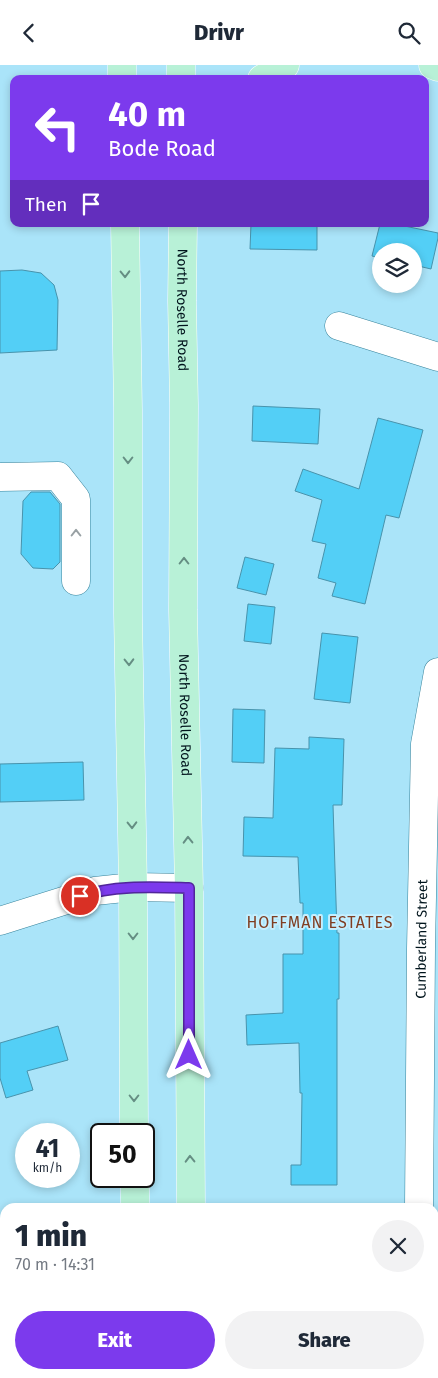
<!DOCTYPE html>
<html lang="en">
<head>
<meta charset="utf-8">
<style>
	:root { --surface:#fff; --page:#f2f2f3; --text:#1f2937; --muted:#747a83; --accent:#7c3aed }
	body { margin:0; font-family:"Fira Sans",sans-serif; background:var(--page); color:var(--text); height:100vh; display:flex; flex-direction:column; font-size:19px; white-space:nowrap }
	* { box-sizing:border-box; margin:0 }
	p { font-size:16px; color:var(--muted) }
	.icon { flex:none; width:28px; height:28px; fill:none; stroke:currentColor; stroke-width:2; stroke-linecap:round; stroke-linejoin:round }
	.map { position:relative; flex:1; overflow:hidden }
	.panel { position:absolute; left:0px; top:1138px; width:439px; height:176px; display:flex; flex-direction:column; background:var(--surface); border-radius:15px 15px 0 0; box-shadow:0 2px 8px #0003 }
	.panel>* { flex:none }
	.banner { position:absolute; left:10px; top:10px; width:419px; height:152px; border-radius:10px; box-shadow:0 2px 8px #0003; background:#7c3aed; color:#fff; overflow:hidden }
	.fabs { position:absolute; left:372px; top:178px; display:grid; gap:10px }
	.fabs a { display:grid; place-items:center; width:50px; height:50px; border-radius:50%; background:var(--surface); box-shadow:0 2px 8px #0003; font-size:25px }
	.speed { position:absolute; left:15px; top:1058px; display:flex; gap:10px; font-size:25px; font-weight:700; text-align:center }
	.speed>* { display:grid; place-content:center; width:65px; height:65px; border-radius:50%; background:var(--surface); box-shadow:0 2px 8px #0003; line-height:1 }
	.speed small { font-size:12px; font-weight:400 }
	.speed .limit { border:2px solid #111; border-radius:8px; background:#fff; color:#111 }
	.pin { position:absolute; display:grid; place-items:center; width:42px; height:42px; color:#fff; margin:-21px; border:2px solid #fff; border-radius:50%; box-shadow:0 1px 5px #0007 }
	.me { position:absolute; width:55px; margin:-28px; rotate:0deg; stroke-linejoin:round; filter:drop-shadow(0 0 4px #0008) }
	.turn { display:flex; align-items:center; gap:18px; height:105px; padding:0 15px; font-size:22px }
	.turn .icon { width:65px; height:65px; stroke-width:2.5 }
	.turn b { display:block; font-size:35px; line-height:42px }
	.then { display:flex; align-items:center; height:48px; padding:0 15px; background:#0003; gap:10px; font-size:19px }
	.round { display:grid; place-items:center; flex:none; width:52px; height:52px; border-radius:26px; background:var(--page) }
	.head { display:flex; align-items:center; justify-content:space-between; height:85px; padding:0 15px }
	h1 { font-size:30px; font-weight:800; line-height:38px }
	.primary-button { display:flex; gap:10px; margin-top:auto; padding:10px 15px }
	.primary-button a { flex:1; height:58px; border-radius:30px; background:var(--accent); color:#fff; font-size:20px; font-weight:800; line-height:58px; text-align:center }
	.primary-button a+a { background:var(--page); color:var(--text) }
	header { display:flex; justify-content:space-between; align-items:center; height:65px; padding:0 15px; background:var(--surface); font-size:22px; font-weight:800 }
	.map>svg:first-child { display:block }
	.building { fill:#53cff6; stroke:#4893ac }
	.lines { fill:none; stroke-linecap:round; stroke-linejoin:round }
	.minor-casing { stroke:#37839b; stroke-width:29 }
	.major-casing { stroke:#fff; stroke-width:29 }
	.minor { stroke:#fff; stroke-width:28 }
	.major { stroke:#b8f1d7; stroke-width:28 }
	.oneway { stroke:#658e83 }
	.oneway2 { stroke:#99a1a4 }
	.route-casing { stroke:#51269a; stroke-width:12 }
	.route { stroke:#7c3aed; stroke-width:9 }
	.labels { text-anchor:middle; stroke-width:4; stroke-linejoin:round; paint-order:stroke }
	.street-label { font-size:14px; fill:#00141c; stroke:#c4efff }
	.quarter-label { font-size:16px; letter-spacing:1px; fill:#803e22; stroke:#c4efff }
</style>
</head>
<body>
<header><svg class="icon" aria-label="back" viewBox="0 0 24 24"><path d="M15 5l-7 7 7 7"/></svg>Drivr<svg class="icon" aria-label="search" viewBox="0 0 24 24"><circle cx="10" cy="10" r="6"/><path d="M15 15l6 6"/></svg></header>
<div class="map">
<svg width="438" height="1313" viewBox="0 0 438 1313">
	<rect width="100%" height="100%" fill="#aae4f9"/>
	<path class="building" d="M 251,159 L 317,159 L 317,185 L 250,184 Z
		M 380,159 L 395,159 L 438,168 L 438,173 L 431,204 L 414,200 L 414,186 L 381,186 L 381,193 L 372,191 Z
		M 22,205 L 41,208 L 54,220 L 58,235 L 57,285 L 0,288 L 0,206 Z
		M 253,341 L 320,344 L 318,379 L 252,376 Z
		M 378,353 L 423,365 L 399,453 L 386,450 L 365,539 L 332,531 L 336,518 L 318,513 L 326,479 L 312,476 L 322,435 L 295,426 L 303,404 L 359,424 Z
		M 31,427 L 50,427 L 60,439 L 60,497 L 53,504 L 33,503 L 21,489 L 23,436 Z
		M 245,492 L 274,499 L 266,530 L 237,523 Z
		M 248,539 L 275,542 L 271,579 L 244,576 Z
		M 322,568 L 358,572 L 350,638 L 314,634 Z
		M 233,644 L 265,645 L 264,698 L 232,697 Z
		M 309,672 L 344,674 L 342,740 L 333,740 L 337,868 L 339,868 L 339,934 L 337,934 L 337,1120 L 291,1120 L 291,1100 L 301,1100 L 302,1028 L 300,1028 L 299,978 L 247,980 L 246,950 L 283,948 L 283,889 L 303,889 L 303,838 L 300,838 L 298,792 L 243,791 L 244,752 L 273,753 L 275,683 L 309,684 Z
		M 83,697 L 84,735 L 0,737 L 0,699 Z
		M 58,961 L 68,995 L 27,1006 L 33,1025 L 6,1033 L 0,1013 L 0,978 Z"/>
	<g class="lines">
		<defs>
			<g id="minor">
				<path d="M 339,261 L 438,292"/>
				<path d="M 0,412 L 58,411 L 76,434 L 76,516"/>
				<path d="M 0,856 L 95,826 L 133,822 L 189,823"/>
				<path id="s1" d="M 419,1142 L 421,884 L 425,679 L 438,607"/>
				<path d="M 434,1291 L 438,1291"/>
				<path d="M 0,1294 L 5,1294"/>
				<path d="M 419,1309 L 419,1313"/>
			</g>
			<g id="major">
				<path d="M 122,0 L 122,14"/>
				<path d="M 181,0 L 181,14"/>
				<path d="M 433,0 L 438,2"/>
				<path d="M 262,14 L 285,0"/>
				<path d="M 125,159 L 128,346 L 128,549 L 133,822 L 134,1069"/>
				<path id="s2" d="M 183,159 L 182,236 L 184,341 L 183,545 L 189,823 L 191,1142"/>
				<path d="M 135,1111 L 135,1142"/>
				<path d="M 136,1309 L 136,1313"/>
				<path d="M 193,1309 L 193,1313"/>
			</g>
		</defs>
		<use href="#minor" class="minor-casing"/>
		<use href="#major" class="major-casing"/>
		<use href="#minor" class="minor"/>
		<use href="#major" class="major"/>
	</g>
	<defs><path id="oneway-chevron" d="M-2-3.5L2.5 0L-2 3.5" fill="none" stroke-width="1.6" stroke-linecap="round" stroke-linejoin="round" transform="scale(1.25)"/></defs>
	<g class="oneway">
		<use href="#oneway-chevron" transform="translate(125 209) rotate(89)"/>
		<use href="#oneway-chevron" transform="translate(128 395) rotate(90)"/>
		<use href="#oneway-chevron" transform="translate(184 496) rotate(-90)"/>
		<use href="#oneway-chevron" transform="translate(129 597) rotate(89)"/>
		<use href="#oneway-chevron" transform="translate(132 760) rotate(89)"/>
		<use href="#oneway-chevron" transform="translate(188 775) rotate(-91)"/>
		<use href="#oneway-chevron" transform="translate(133 871) rotate(90)"/>
		<use href="#oneway-chevron" transform="translate(134 1033) rotate(90)"/>
		<use href="#oneway-chevron" transform="translate(190 1094) rotate(-91)"/>
	</g>
	<use class="oneway2" href="#oneway-chevron" transform="translate(76 468) rotate(-90)"/>
	<g class="lines">
		<defs>
			<path id="route" d="M 80,831 C 115,820 152,822 189,823 L 189,990"/>
		</defs>
		<use href="#route" class="route-casing"/>
		<use href="#route" class="route"/>
	</g>
	<g class="labels">
		<g class="street-label">
			<text dy="5" stroke="none"><textPath href="#s2" startOffset="86">North Roselle Road</textPath></text>
			<text dy="5" stroke="none"><textPath href="#s2" startOffset="491">North Roselle Road</textPath></text>
			<text dy="5" stroke="none"><textPath href="#s1" startOffset="268">Cumberland Street</textPath></text>
		</g>
		<g class="quarter-label">
			<text x="320" y="863">HOFFMAN ESTATES</text>
		</g>
	</g>
</svg>
<div class="fabs">
<a><svg class="icon" aria-label="layers" viewBox="0 0 24 24"><path d="M12 4l9 5-9 5-9-5zM3 14l9 5 9-5"/></svg></a>
</div>
<div class="speed"><div>41<small>km/h</small></div><div class="limit">50</div></div>
<div class="pin" style="left:80px;top:831px;background:#d93025"><svg class="icon" aria-label="arrive" viewBox="0 0 24 24"><path d="M6 21V4h12l-3 4 3 4H6"/></svg></div>
<svg class="me" style="left:189px;top:990px" viewBox="-20 -20 40 40"><path d="M0-17L14 15 0 8-14 15z" fill="#7c3aed" stroke="#fff" stroke-width="4"/></svg>
<div class="banner">
<div class="turn"><svg class="icon" aria-label="left" viewBox="0 0 24 24"><path d="M17 20v-9H6M10 6l-5 5 5 5"/></svg><div><b>40 m</b>Bode Road</div></div>
<div class="then">Then<svg class="icon" aria-label="arrive" viewBox="0 0 24 24"><path d="M6 21V4h12l-3 4 3 4H6"/></svg></div>
</div>
<section class="panel">
<div class="head"><div><h1>1 min</h1><p>70 m · 14:31</p></div><a class="round"><svg class="icon" aria-label="close" viewBox="0 0 24 24"><path d="M6 6l12 12M18 6L6 18"/></svg></a></div>
<div class="primary-button"><a>Exit</a><a>Share</a></div>
</section>
</div>
</body>
</html>
